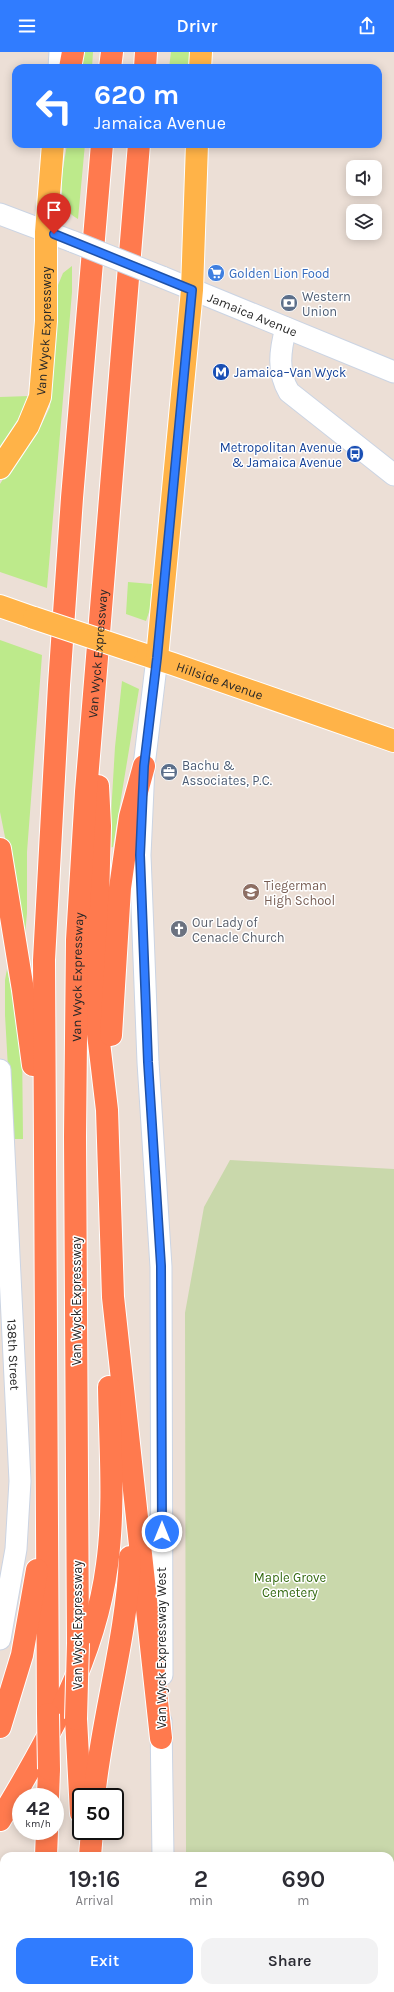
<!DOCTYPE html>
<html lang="en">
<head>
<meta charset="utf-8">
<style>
	:root { --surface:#fff; --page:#f2f2f3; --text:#2b2b33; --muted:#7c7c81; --accent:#307cff }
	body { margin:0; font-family:Karla,sans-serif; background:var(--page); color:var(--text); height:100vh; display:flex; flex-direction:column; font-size:15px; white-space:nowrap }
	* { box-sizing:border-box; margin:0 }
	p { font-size:13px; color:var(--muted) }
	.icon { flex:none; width:22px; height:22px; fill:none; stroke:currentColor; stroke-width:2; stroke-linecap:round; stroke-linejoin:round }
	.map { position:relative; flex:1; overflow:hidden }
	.sheet { position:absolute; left:0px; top:1800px; width:394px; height:140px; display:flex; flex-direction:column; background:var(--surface); border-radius:12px 12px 0 0; box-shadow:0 2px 10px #0003 }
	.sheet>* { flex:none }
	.banner { position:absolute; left:12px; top:12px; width:370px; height:84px; border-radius:12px; box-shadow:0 2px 10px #0003; background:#307cff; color:#fff; overflow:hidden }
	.buttons { position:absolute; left:346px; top:108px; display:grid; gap:8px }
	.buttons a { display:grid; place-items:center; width:36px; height:36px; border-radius:8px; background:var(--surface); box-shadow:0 2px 10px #0003; font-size:20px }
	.speed { position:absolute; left:12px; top:1736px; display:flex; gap:8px; font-size:20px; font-weight:700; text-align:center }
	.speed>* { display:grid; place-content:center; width:52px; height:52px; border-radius:50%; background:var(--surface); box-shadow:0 2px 10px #0003; line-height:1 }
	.speed small { font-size:10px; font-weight:400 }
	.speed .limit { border:2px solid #111; border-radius:6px; background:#fff; color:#111 }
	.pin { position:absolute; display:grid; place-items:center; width:34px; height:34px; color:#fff; margin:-41px -17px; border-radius:50% 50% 50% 0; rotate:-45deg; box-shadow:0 0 4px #0007 }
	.pin .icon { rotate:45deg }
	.me { position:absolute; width:44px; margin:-22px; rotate:0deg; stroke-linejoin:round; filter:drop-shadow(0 0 3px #0008) }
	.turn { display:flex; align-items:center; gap:14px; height:84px; padding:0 16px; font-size:18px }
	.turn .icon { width:52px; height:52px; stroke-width:2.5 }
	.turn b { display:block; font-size:28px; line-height:34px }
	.eta { display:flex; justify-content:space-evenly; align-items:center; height:68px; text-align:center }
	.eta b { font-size:24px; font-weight:600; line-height:28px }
	.action { display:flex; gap:8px; margin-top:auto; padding:8px 16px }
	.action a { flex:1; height:46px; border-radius:12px; background:var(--accent); color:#fff; font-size:16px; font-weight:600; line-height:46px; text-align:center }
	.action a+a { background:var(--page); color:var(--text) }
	header { display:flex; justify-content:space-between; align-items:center; height:52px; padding:0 16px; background:var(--accent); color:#fff; font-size:18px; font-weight:600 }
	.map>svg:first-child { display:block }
	.green { fill:#bdea8b }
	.cemetery { fill:#c9d8ab }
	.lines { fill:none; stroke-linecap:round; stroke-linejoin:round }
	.secondary-casing { stroke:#cbd4e3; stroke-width:23 }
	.primary-casing { stroke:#fff; stroke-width:24 }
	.motorway-casing { stroke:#fff; stroke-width:24 }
	.secondary { stroke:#fff; stroke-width:21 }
	.primary { stroke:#ffb348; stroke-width:22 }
	.motorway { stroke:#ff7a4e; stroke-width:22 }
	.secondary-bridge-casing { stroke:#cbd4e3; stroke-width:23; stroke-linecap:butt }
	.primary-bridge-casing { stroke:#fff; stroke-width:24; stroke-linecap:butt }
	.motorway-bridge-casing { stroke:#fff; stroke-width:24; stroke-linecap:butt }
	.secondary-bridge { stroke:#fff; stroke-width:21 }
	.primary-bridge { stroke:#ffb348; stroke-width:22 }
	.motorway-bridge { stroke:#ff7a4e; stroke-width:22 }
	.route-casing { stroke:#1f51a6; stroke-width:10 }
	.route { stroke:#307cff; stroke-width:7 }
	.labels { text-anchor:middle; stroke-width:3; stroke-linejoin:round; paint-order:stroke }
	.shop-label { font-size:13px; fill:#366cbe; stroke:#fff; text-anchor:start }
	.service-label { font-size:13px; fill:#4e5e75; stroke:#fff; text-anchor:start }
	.street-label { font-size:13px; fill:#272727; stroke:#fff }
	.transit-label { font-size:13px; fill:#164399; stroke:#fff; text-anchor:start }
	.education-label { font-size:13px; fill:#785e54; stroke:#fff; text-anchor:start }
	.worship-label { font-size:13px; fill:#5b616d; stroke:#fff; text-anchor:start }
	.park-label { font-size:13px; fill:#346a11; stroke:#fff }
</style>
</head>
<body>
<header><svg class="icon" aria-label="menu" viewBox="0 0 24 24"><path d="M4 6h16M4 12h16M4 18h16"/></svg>Drivr<svg class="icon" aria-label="share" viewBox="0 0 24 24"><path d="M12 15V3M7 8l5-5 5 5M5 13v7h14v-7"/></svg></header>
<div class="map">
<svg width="394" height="1940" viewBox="0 0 394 1940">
	<rect width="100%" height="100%" fill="#ecdfd6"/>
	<path class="green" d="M 82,0 L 93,0 L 92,16 L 78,16 Z
		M 171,0 L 189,0 L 189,16 L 169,16 Z
		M 67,92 L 85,92 L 78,167 C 52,154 64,115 67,92 Z
		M 72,214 L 72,240 L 47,536 L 0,520 L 0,432 L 17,405 L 41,374 L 50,355 L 58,233 L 63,221 Z
		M 29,344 L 24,363 L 0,398 L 0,345 Z
		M 128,530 L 152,532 L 150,557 L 146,569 L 126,562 Z
		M 0,588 L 42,603 L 27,800 L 27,861 L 24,894 L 15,835 L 0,760 Z
		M 122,629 L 139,637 L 113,795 L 109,796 L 115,695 Z
		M 7,917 L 22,990 L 23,1087 L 12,1087 L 5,963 L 5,928 Z"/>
	<path class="cemetery" d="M 230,1108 L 394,1117 L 394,1940 L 186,1940 L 186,1936 L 390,1936 L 390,1804 L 186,1804 L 185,1261 L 204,1155 Z"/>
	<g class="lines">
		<defs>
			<g id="secondary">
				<path d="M 59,16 L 60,0"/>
				<path d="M 0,162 L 74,190"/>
				<path id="s1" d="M 162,225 L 394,320"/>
				<path d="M 286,276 C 280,298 277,320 289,340 L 394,423"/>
				<path d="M 157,606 L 144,714 L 140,803 L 148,1010 L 161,1215 L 162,1623"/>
				<path id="s2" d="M 0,1018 L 20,1429 L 16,1497 L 0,1587"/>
				<path d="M 161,1669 L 163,1804"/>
				<path d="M 35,1940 L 41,1936"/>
				<path d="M 165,1940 L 165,1936"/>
			</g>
			<g id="primary">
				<path d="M 200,16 L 201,0"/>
				<path id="s3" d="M 0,416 L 28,374 L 40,345 L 46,269 L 46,180 L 53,92"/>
				<path d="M 0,554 L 34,566"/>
				<path id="s4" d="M 127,597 L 173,612 L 394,689"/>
				<path d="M 157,606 L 192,238 L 197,92"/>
				<path d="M 0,1861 L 4,1868"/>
			</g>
			<g id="motorway">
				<path d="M 70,16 L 73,0"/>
				<path d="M 110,16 L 112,0"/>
				<path d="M 145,16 L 146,0"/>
				<path d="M 98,734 L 100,774 L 96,924 L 98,982 L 107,1058 L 113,1245 L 161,1686"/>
				<path d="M 0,797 L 23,938 L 33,1013"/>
				<path d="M 111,983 L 120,836 L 130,765 L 144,714"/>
				<path id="s5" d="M 78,1591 L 75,1085 L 77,888 L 86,740 L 139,92"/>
				<path d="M 48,1662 L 44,908 L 59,633 L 72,446 L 102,92"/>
				<path d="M 76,1667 L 81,1761"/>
				<path d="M 0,1675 L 22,1603 L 37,1518"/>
				<path d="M 48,1745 L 49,1717"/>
				<path d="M 94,1745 C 102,1664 127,1586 130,1505"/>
				<path d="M 0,1768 C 47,1690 95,1606 107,1513 C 115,1455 110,1394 109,1335"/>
				<path d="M 46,1804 L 47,1779"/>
				<path d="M 90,1804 L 92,1779"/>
				<path d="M 56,1936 L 56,1940"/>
				<path d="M 95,1936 L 96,1940"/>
			</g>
		</defs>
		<use href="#secondary" class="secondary-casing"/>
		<use href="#primary" class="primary-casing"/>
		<use href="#motorway" class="motorway-casing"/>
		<use href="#secondary" class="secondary"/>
		<use href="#primary" class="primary"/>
		<use href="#motorway" class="motorway"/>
		<defs>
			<path id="secondary-bridge" d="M 74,190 L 162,225"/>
			<path id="primary-bridge" d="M 34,566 L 127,597"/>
			<path id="motorway-bridge" d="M 48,1662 L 49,1717
				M 76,1667 L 78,1591"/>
		</defs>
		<use href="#secondary-bridge" class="secondary-bridge-casing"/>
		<use href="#primary-bridge" class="primary-bridge-casing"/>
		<use href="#motorway-bridge" class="motorway-bridge-casing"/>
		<use href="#secondary-bridge" class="secondary-bridge"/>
		<use href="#primary-bridge" class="primary-bridge"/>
		<use href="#motorway-bridge" class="motorway-bridge"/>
	</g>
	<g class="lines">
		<defs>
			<path id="route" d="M 54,182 L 192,238 L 157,606 L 144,714 L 140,803 L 148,1010 L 161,1214 L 162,1480"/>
		</defs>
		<use href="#route" class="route-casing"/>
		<use href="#route" class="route"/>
	</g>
	<defs>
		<symbol id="supermarket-disc" viewBox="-11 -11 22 22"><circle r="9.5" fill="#3f7fe0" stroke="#fff"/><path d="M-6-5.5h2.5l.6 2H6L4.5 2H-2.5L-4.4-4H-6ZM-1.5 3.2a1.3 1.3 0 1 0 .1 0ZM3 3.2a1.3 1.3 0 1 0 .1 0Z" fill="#fff"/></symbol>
		<symbol id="bank-disc" viewBox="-11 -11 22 22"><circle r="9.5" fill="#5c6f8a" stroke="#fff"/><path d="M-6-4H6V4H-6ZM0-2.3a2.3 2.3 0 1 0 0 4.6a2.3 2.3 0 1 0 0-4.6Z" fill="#fff"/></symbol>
		<symbol id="metro-disc" viewBox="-11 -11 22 22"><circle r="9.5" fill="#1a4fb4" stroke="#fff"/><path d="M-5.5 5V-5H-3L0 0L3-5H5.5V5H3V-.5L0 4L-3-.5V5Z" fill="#fff"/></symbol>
		<symbol id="bus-disc" viewBox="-11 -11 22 22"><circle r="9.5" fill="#1a4fb4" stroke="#fff"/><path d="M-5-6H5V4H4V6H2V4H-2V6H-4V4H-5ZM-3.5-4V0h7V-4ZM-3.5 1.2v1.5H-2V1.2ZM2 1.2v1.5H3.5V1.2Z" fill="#fff"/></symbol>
		<symbol id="office-disc" viewBox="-11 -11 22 22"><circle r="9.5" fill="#5c6f8a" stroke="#fff"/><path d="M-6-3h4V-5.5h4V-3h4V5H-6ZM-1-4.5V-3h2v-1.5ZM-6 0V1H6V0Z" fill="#fff"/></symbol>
		<symbol id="school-disc" viewBox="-11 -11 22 22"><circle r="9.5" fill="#8d6e63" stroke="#fff"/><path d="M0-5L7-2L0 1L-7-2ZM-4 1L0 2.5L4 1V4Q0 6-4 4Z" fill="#fff"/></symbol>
		<symbol id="church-disc" viewBox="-11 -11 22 22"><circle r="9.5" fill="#6b7280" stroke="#fff"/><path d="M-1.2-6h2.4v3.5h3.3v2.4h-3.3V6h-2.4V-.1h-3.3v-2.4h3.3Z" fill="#fff"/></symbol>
	</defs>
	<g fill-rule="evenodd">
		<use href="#supermarket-disc" x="206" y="211" width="20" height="20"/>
		<use href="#bank-disc" x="279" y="241" width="20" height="20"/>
		<use href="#metro-disc" x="211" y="310" width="20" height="20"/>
		<use href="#bus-disc" x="345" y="392" width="20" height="20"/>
		<use href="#office-disc" x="159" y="710" width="20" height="20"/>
		<use href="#school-disc" x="241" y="830" width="20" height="20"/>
		<use href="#church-disc" x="169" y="867" width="20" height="20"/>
	</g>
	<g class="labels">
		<g class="shop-label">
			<text x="229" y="226">Golden Lion Food</text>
		</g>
		<g class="service-label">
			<text x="302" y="249">Western<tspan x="302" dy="15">Union</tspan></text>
			<text x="182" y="718">Bachu &amp;<tspan x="182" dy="15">Associates, P.C.</tspan></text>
		</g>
		<g class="street-label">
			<text dy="5" stroke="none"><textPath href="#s1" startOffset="98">Jamaica Avenue</textPath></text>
			<text dy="5" stroke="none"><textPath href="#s3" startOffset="148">Van Wyck Expressway</textPath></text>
			<text dy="5" stroke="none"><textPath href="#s5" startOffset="990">Van Wyck Expressway</textPath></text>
			<text dy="5" stroke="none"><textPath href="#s4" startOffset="98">Hillside Avenue</textPath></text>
			<text dy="5" stroke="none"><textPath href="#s5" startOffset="666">Van Wyck Expressway</textPath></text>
			<text transform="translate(76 1249) rotate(-90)" y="5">Van Wyck Expressway</text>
			<text dy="5" stroke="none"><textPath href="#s2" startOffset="285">138th Street</textPath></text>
			<text transform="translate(77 1573) rotate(-90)" y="5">Van Wyck Expressway</text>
			<text transform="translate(161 1596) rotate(-90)" y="5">Van Wyck Expressway West</text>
		</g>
		<g class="transit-label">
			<text x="234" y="325">Jamaica–Van Wyck</text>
			<text x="342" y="400" text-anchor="end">Metropolitan Avenue<tspan x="342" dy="15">&amp; Jamaica Avenue</tspan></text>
		</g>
		<g class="education-label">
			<text x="264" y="838">Tiegerman<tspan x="264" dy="15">High School</tspan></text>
		</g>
		<g class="worship-label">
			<text x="192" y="875">Our Lady of<tspan x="192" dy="15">Cenacle Church</tspan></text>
		</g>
		<g class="park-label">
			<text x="290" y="1530">Maple Grove<tspan x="290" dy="15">Cemetery</tspan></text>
		</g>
	</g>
</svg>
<div class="buttons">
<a><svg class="icon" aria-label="sound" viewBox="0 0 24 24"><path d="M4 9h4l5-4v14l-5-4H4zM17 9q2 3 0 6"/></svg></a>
<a><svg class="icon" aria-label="layers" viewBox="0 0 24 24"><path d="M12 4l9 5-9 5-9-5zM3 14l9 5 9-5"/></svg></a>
</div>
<div class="speed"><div>42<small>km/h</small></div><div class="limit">50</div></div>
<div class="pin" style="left:54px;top:182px;background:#d93025"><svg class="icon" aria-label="arrive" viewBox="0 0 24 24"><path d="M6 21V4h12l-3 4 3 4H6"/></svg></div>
<svg class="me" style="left:162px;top:1480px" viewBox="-20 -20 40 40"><circle r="17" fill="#307cff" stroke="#fff" stroke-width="3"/><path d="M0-11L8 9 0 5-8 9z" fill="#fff"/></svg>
<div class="banner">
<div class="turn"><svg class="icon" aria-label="left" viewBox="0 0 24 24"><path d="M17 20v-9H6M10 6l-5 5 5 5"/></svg><div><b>620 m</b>Jamaica Avenue</div></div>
</div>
<section class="sheet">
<div class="eta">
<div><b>19:16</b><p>Arrival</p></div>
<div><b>2</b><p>min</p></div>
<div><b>690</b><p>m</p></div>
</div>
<div class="action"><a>Exit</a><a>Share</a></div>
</section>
</div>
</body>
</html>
